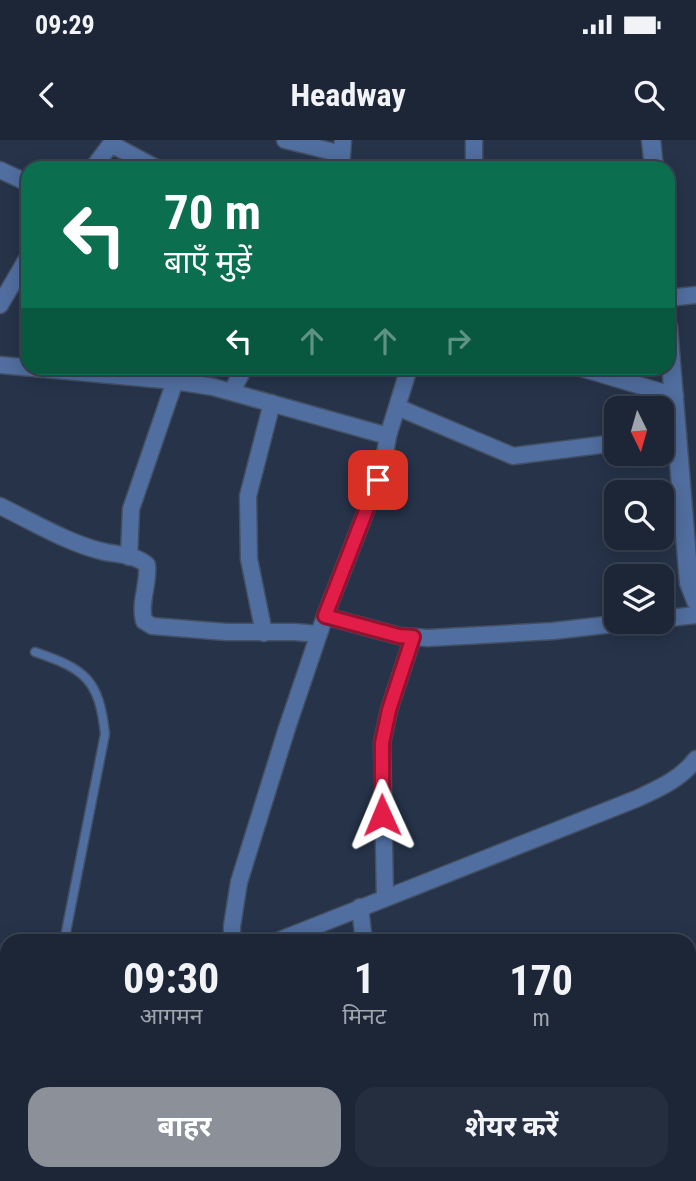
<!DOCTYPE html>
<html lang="hi">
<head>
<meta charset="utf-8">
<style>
	:root { --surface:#1c2637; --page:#252e3f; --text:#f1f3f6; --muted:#a0a5ad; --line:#3a4352; --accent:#8c9099 }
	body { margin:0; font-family:"Roboto Condensed","Noto Sans Devanagari",sans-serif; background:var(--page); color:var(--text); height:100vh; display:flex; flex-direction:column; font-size:26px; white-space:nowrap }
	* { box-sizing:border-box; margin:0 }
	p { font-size:23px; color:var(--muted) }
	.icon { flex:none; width:38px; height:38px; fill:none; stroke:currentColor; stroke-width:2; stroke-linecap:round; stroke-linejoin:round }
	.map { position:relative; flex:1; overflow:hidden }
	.side { position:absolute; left:0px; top:794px; width:696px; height:247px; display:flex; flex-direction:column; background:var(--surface); border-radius:21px 21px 0 0; box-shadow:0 4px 18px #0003,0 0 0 2px var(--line) }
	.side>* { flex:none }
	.guide { position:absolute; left:21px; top:21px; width:654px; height:214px; border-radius:21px; box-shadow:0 4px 18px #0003,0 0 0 2px var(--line); background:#0b6e4f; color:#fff; overflow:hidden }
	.needle { width:46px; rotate:175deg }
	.controls { position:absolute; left:604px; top:256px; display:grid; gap:14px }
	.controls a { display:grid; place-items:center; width:70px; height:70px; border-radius:14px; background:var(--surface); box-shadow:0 4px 18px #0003,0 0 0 2px var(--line); font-size:35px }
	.pin { position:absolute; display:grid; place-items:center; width:60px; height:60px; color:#fff; margin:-30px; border-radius:14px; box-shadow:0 4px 10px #0006 }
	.me { position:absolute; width:77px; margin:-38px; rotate:359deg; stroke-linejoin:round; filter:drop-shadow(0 0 5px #0008) }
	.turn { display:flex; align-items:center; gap:24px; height:147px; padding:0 28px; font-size:32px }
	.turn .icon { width:91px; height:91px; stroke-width:2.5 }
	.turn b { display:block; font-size:49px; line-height:60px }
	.lanes { display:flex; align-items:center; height:66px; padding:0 28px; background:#0003; justify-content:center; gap:35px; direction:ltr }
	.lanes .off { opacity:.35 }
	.eta { display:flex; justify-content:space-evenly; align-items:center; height:119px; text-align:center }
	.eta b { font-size:42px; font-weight:700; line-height:49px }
	.cta { display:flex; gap:14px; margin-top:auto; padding:14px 28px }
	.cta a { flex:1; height:80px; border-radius:21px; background:var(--accent); color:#fff; font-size:28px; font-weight:700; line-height:80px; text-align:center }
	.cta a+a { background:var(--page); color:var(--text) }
	.status { display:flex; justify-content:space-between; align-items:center; height:49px; padding:0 35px; background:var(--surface); direction:ltr }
	.status svg { height:19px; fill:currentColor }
	header { display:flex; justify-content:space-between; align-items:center; height:91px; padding:0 28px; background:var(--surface); font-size:32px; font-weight:700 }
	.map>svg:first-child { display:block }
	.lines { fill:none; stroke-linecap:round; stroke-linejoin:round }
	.service-casing { stroke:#435064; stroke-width:11 }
	.minor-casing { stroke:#435064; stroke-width:19 }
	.tertiary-casing { stroke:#435064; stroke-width:21 }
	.service { stroke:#506e9f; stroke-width:8 }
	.minor { stroke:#506e9f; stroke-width:16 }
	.tertiary { stroke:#506e9f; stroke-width:18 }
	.route-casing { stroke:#92132f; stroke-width:18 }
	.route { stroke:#e11d48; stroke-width:12 }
</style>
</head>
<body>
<div class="status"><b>09:29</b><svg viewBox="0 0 49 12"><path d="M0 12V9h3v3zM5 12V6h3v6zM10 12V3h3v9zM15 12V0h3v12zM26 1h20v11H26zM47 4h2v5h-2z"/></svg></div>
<header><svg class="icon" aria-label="back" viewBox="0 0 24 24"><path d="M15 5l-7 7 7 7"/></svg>Headway<svg class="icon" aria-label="search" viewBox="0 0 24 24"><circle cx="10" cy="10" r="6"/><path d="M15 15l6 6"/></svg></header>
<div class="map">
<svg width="696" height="1041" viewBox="0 0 696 1041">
	<rect width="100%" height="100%" fill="#263349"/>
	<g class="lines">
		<defs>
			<path id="service" d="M 35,512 C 85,529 99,539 105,594 L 64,802"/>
			<path id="minor" d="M 285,0 L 342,14
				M 474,0 L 474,28
				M 111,4 L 156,28
				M 93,28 L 114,0
				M 341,28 L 343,0
				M 0,30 L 28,43
				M 668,158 L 696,155
				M 0,165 L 28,117
				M 0,225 L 175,241 L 213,247 L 388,296
				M 581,228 L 675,256
				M 232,251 L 244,228
				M 397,267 L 513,316 L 616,303
				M 662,297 L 678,295
				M 0,366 C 31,381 68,403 101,411 C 116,415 135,414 147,425 C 149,445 139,462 144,481 L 152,486 L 226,492 L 295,492 L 318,494
				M 129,417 L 131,369 L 175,241
				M 325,476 L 399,496 L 428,498 L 553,491 L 640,481
				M 662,479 L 695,475
				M 264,493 L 249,419 L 248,356 L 272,263
				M 385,757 L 382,603 L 389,570 L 413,497
				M 360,767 L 364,802
				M 232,802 L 232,786 L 239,742 L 287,588 L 325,476 L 373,353 L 383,326 L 388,296 L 409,228
				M 275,802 L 636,659 C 658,649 681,639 696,619
				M 0,887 L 7,886
				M 384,1034 L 385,1041
				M 115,1041 L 116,1034"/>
			<path id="tertiary" d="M 651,0 L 654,28
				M 668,186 L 689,443 L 696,461"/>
		</defs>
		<use href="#service" class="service-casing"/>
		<use href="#minor" class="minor-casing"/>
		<use href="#tertiary" class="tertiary-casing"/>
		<use href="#service" class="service"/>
		<use href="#minor" class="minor"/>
		<use href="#tertiary" class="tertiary"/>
	</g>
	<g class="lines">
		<defs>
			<path id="route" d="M 378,340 L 325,476 L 399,496 L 413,497 L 389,570 L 382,603 L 382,675"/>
		</defs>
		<use href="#route" class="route-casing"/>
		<use href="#route" class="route"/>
	</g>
</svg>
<div class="controls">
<a><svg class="needle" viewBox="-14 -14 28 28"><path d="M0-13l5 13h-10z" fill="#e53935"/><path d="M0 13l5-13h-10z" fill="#a0a5ad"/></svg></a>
<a><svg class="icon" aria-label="search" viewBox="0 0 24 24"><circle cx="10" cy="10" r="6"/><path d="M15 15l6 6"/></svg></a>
<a><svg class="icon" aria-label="layers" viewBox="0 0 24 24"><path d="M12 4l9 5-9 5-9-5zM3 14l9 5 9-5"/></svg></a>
</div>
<div class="pin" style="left:378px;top:340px;background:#d93025"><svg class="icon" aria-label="arrive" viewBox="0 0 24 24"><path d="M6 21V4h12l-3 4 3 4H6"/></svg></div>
<svg class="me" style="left:382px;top:675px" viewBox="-20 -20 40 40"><path d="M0-17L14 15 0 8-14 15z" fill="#e11d48" stroke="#fff" stroke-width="4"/></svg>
<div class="guide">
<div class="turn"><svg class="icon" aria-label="left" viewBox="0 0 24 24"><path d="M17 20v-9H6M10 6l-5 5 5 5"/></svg><div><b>70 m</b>बाएँ मुड़ें</div></div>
<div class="lanes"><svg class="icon" aria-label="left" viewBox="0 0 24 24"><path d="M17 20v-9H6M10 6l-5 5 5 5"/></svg><svg class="icon off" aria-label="ahead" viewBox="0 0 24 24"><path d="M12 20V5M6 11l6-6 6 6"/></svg><svg class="icon off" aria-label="ahead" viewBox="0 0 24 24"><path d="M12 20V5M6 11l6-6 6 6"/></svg><svg class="icon off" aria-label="right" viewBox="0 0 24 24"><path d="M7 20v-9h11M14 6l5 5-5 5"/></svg></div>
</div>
<section class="side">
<div class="eta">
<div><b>09:30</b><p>आगमन</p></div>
<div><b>1</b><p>मिनट</p></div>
<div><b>170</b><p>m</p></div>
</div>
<div class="cta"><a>बाहर</a><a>शेयर करें</a></div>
</section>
</div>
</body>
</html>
